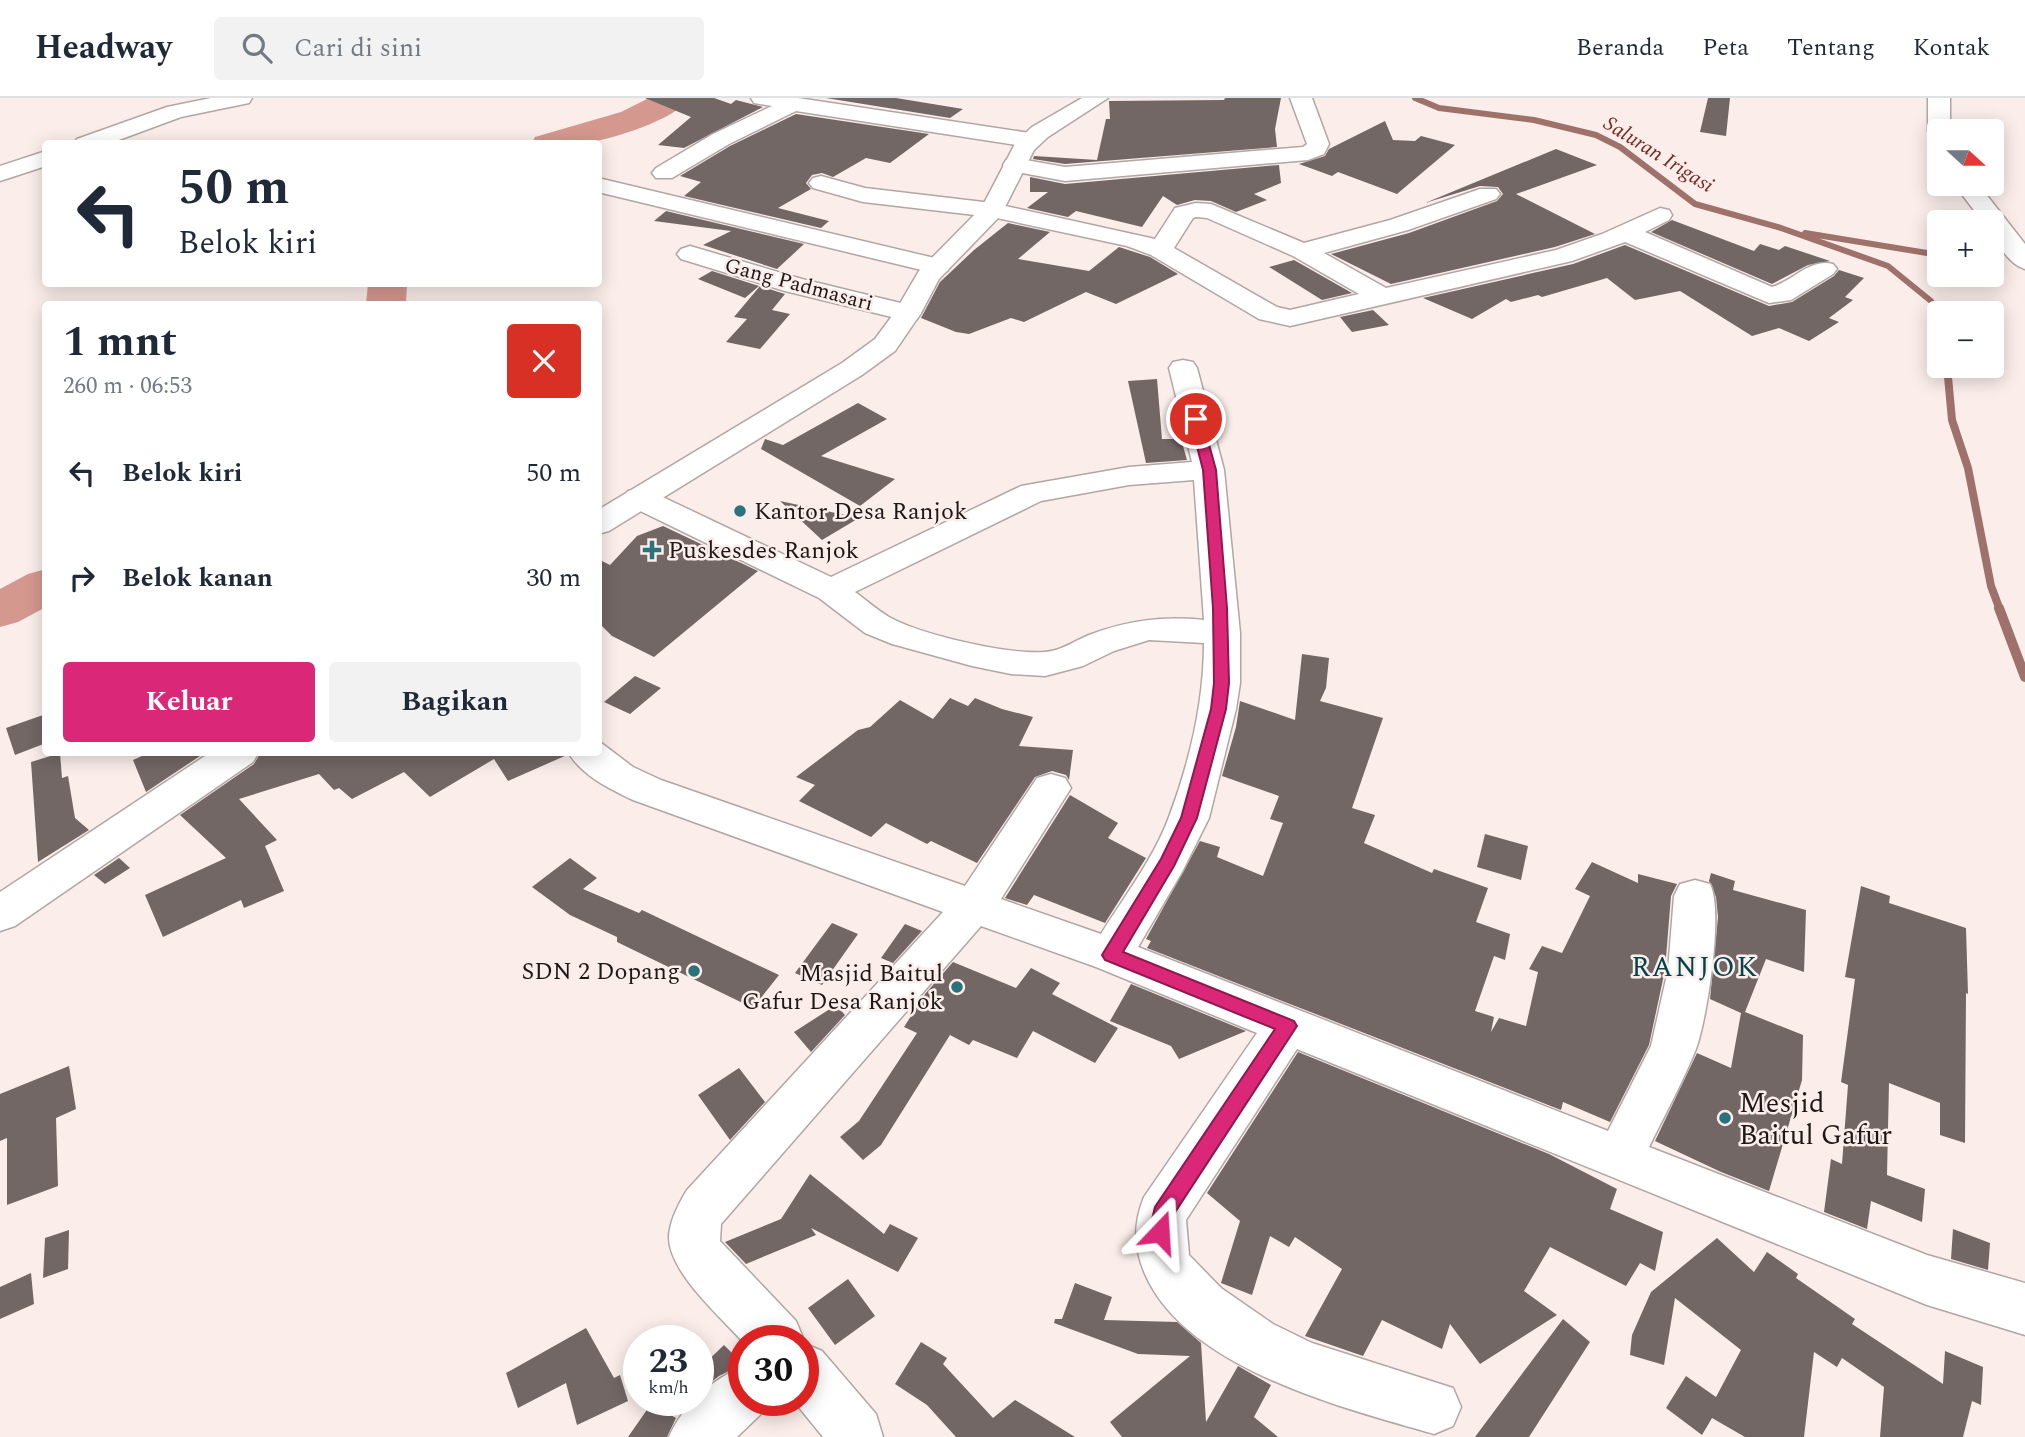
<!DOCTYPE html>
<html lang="id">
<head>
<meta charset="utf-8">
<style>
	:root { --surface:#fff; --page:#f2f2f3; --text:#1f2937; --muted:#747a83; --line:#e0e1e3; --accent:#db2777 }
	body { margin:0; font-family:Spectral,serif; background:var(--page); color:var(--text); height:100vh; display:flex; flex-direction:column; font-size:26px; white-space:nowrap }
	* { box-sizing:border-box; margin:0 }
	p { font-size:23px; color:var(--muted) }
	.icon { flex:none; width:38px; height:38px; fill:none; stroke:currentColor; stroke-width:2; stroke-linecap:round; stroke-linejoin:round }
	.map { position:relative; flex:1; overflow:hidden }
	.sheet { position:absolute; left:42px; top:203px; width:560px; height:455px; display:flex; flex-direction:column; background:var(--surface); border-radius:7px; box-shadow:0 4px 18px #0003 }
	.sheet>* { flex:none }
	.hud { position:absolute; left:42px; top:42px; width:560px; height:147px; border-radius:7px; box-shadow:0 4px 18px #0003; background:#fff; color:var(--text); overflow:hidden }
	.needle { width:46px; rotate:111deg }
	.controls { position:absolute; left:1927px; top:21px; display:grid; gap:14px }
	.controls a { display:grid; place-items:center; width:77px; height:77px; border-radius:7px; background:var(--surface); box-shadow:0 4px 18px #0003; font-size:35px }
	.speed { position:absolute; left:623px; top:1227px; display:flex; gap:14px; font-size:35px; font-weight:700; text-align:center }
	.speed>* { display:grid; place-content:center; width:91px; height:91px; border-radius:50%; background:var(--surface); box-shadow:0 4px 18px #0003; line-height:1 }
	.speed small { font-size:18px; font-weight:400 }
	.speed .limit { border:10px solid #d22; background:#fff; color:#111 }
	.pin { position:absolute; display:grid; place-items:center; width:60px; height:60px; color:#fff; margin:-30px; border:4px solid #fff; border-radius:50%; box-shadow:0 2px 7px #0007 }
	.me { position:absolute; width:77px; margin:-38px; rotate:20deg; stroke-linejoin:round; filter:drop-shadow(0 0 5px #0008) }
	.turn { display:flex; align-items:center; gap:24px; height:147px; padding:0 21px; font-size:32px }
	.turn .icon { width:91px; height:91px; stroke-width:2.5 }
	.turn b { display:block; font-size:49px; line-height:60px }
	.round { display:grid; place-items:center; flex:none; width:74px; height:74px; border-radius:7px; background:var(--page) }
	.overview { display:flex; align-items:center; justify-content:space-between; height:119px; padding:0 21px }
	h1 { font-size:42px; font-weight:700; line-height:52px }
	.button { display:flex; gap:14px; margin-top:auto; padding:14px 21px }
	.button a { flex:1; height:80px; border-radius:7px; background:var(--accent); color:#fff; font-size:28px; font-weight:700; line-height:80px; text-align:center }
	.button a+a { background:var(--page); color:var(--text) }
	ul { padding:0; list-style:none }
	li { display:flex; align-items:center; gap:21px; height:105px; padding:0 21px }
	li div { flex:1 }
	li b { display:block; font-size:26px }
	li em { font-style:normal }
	header { display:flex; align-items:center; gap:42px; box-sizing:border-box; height:98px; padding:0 35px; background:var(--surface); border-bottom:2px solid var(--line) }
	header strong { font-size:33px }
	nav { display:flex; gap:38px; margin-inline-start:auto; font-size:24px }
	.search { width:490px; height:63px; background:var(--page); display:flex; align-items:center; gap:18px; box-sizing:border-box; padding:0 24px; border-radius:7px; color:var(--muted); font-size:26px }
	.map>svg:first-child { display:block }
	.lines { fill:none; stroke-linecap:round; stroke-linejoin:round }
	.stream-far2 { stroke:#9e726b; stroke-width:6 }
	.stream-far1 { stroke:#9e726b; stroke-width:8 }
	.stream { stroke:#9e726b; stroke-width:10 }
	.river { fill:#d5988f; fill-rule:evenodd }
	.building { fill:#726765 }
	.minor-casing { stroke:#b2a6a4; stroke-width:3 }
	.tertiary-casing { stroke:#b2a6a4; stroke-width:3 }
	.minor { fill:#fff; fill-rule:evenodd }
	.tertiary { fill:#fff; fill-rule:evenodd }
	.route { fill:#db2777; stroke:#8e194d; stroke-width:2 }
	.poi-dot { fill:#2a727c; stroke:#faedea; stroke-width:2.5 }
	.labels { text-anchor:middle; stroke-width:5; stroke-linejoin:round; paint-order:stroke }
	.far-water-label { font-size:21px; font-style:italic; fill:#752b23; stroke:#faedea }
	.far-street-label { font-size:21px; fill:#1c1817; stroke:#faedea }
	.poi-label { font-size:24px; fill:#1c1817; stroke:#faedea; text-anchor:start }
	.quarter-label { font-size:28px; letter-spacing:2px; fill:#03444d; stroke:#faedea }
	.near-poi-label { font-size:28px; fill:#1c1817; stroke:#faedea; text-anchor:start }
</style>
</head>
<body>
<header>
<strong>Headway</strong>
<div class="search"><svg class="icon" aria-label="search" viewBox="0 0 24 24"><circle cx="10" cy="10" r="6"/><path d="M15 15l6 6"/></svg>Cari di sini</div>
<nav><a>Beranda</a><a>Peta</a><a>Tentang</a><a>Kontak</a></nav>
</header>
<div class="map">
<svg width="2025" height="1339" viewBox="0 0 2025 1339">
	<rect width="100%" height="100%" fill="#faedea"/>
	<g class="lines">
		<path class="stream-far2" d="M 1415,0 L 1439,10 L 1534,22 L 1596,37 L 1620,49 L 1695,106 L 1781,130 L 1888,168 L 1931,203 L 1939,219
			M 1805,135 L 1939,157"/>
		<path class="stream-far1" d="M 1947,268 L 1952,322 L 1968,370 L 1991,488 L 2000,512"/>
		<path class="stream" d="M 1999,510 L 2025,579"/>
		<path class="river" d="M 649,0 L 690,0 C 675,22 612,41 586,45 C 568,48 548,46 531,46 L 535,39 L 621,14 Z
			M 368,186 L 407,186 L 406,206 L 366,206 Z
			M 46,471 L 46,509 L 18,524 L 0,529 L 0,491 L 28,476 Z"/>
	</g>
	<path class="building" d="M 714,0 L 731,6 L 736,2 L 763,9 L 684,50 L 658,47 L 691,19 L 645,0 Z
		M 826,0 L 896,0 L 963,11 L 950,20 Z
		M 1225,0 L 1281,0 L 1275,31 L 1277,49 L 1065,66 L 1033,61 L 1034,58 L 1097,62 L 1106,21 L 1110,21 L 1109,3 L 1224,2 Z
		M 1708,0 L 1730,0 L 1726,38 L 1700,34 Z
		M 796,16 L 929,36 L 890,65 L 866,60 L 833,79 L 822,75 L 812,77 L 806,85 L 811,91 L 778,110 L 829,123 L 821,130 L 684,98 L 701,84 L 680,78 L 730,48 Z
		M 1385,23 L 1393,42 L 1415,43 L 1421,38 L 1455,47 L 1397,96 L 1338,74 L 1332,78 L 1299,66 L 1325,58 L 1329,51 Z
		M 1556,51 L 1597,67 L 1516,96 L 1595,136 L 1555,149 L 1391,186 L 1331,156 L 1409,135 L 1497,103 L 1503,96 L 1498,89 L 1480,88 L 1425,105 Z
		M 1279,67 L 1281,85 L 1254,96 L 1267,102 L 1236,114 L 1211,103 L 1195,102 L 1177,107 L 1163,98 L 1142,129 L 1076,113 L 1068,119 L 1027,110 L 1048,94 L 1030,94 L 1030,79 L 1065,86 Z
		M 666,113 L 804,146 L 777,171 L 703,147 L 731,133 L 654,123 Z
		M 1672,122 L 1754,153 L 1760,146 L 1779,152 L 1785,148 L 1830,163 L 1808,167 L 1772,186 L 1651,134 Z
		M 1008,125 L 1050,134 L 1018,161 L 1089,173 L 1119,149 L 1150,159 L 1178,176 L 1116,206 L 1086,194 L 1024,224 L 1011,220 L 969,236 L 956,234 L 921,220 L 940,184 L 974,152 Z
		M 1625,147 L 1769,208 L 1792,204 L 1834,178 L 1839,172 L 1864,180 L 1845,199 L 1853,202 L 1829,220 L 1839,224 L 1809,243 L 1779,230 L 1752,238 L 1680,193 L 1635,202 L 1607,180 L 1542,199 L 1538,197 L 1511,204 L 1506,201 L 1472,221 L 1423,200 L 1573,166 Z
		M 1294,162 L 1352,195 L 1322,202 L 1269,169 Z
		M 712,173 L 759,188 L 745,200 L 698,181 Z
		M 760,188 L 785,196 L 772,212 L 790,216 L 760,251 L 726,244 L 747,221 L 734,219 Z
		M 1373,212 L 1389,227 L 1352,234 L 1340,219 Z
		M 1157,281 L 1162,341 L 1181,341 L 1187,362 L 1146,365 L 1128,283 Z
		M 858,305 L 887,321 L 821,358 L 895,381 L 860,408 L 761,351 L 765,341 L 783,347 Z
		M 780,403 L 859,420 L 822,442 Z
		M 663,428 L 758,473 L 654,559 L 612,538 L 598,524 L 598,461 L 610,467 L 637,438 Z
		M 1302,556 L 1329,560 L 1326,590 L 1320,603 L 1383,620 L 1352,710 L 1375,717 L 1364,745 L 1432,775 L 1434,771 L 1488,790 L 1476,824 L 1510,836 L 1505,862 L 1494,858 L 1475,913 L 1494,919 L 1491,934 L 1499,920 L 1526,928 L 1538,874 L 1529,871 L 1542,848 L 1562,855 L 1590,798 L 1575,791 L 1592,764 L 1638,785 L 1638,776 L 1677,786 L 1671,798 L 1665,872 L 1649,947 L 1610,1024 L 1563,1004 L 1561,1012 L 1147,850 L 1151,843 L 1146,841 L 1200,743 L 1220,749 L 1217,759 L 1263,778 L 1283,725 L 1270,721 L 1279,698 L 1222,678 L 1236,629 L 1240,603 L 1295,622 Z
		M 635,578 L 661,590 L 630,616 L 604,604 Z
		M 950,600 L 968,608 L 975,600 L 1002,611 L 1033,619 L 1019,648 L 1073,652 L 1069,682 L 1066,677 L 1052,673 L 1035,679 L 977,765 L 931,743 L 927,746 L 886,725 L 871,739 L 799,703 L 815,687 L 796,679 L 858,632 L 870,629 L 900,602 L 933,621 Z
		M 46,616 L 46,645 L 15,657 L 6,630 Z
		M 151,654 L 206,654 L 146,694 L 133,662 Z
		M 261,654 L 566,654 L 567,657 L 508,683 L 494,661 L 430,699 L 404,674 L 352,701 L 339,690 L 334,692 L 319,676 L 239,701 L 277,742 L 265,748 L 284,793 L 244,810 L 241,802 L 163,839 L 145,797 L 226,760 L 180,717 L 254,666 Z
		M 60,655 L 62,680 L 68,678 L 75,720 L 89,732 L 38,764 L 31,664 Z
		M 1070,697 L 1118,725 L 1108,740 L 1146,760 L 1105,825 L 1034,797 L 1027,807 L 1005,800 Z
		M 1485,736 L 1528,748 L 1521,782 L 1477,769 Z
		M 119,760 L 130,770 L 105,786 L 94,777 Z
		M 570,760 L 597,780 L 583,791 L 639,815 L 642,812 L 779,877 L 753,910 L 617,844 L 617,839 L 570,817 L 532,789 Z
		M 1711,775 L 1735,783 L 1733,792 L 1806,812 L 1804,874 L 1766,861 L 1745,914 L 1803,937 L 1802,982 L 1769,1093 L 1721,1074 L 1655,1043 L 1697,955 L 1731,970 L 1741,915 L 1710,901 L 1718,819 L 1716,799 L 1709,783 Z
		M 1861,788 L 1890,798 L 1889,805 L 1966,830 L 1968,896 L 1966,895 L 1965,1045 L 1940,1037 L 1940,1005 L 1889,985 L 1887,1077 L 1925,1091 L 1922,1124 L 1871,1103 L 1867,1131 L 1824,1114 L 1831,1061 L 1842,1066 L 1848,987 L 1841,984 L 1855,881 L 1845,879 Z
		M 832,825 L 858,836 L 822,887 L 795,875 Z
		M 905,826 L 922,833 L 893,865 L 881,860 Z
		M 953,864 L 1016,890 L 1031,870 L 1060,885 L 1052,896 L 1118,930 L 1095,965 L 1033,933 L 1017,960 L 973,942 L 969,947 L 950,937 L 881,1047 L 863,1062 L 840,1039 L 859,1023 L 917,935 L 904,929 L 925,896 Z
		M 1131,886 L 1246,933 L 1179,961 L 1171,948 L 1110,923 Z
		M 836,907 L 845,917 L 811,954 L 794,934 Z
		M 1298,954 L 1549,1056 L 1617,1091 L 1610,1111 L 1663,1134 L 1655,1173 L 1640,1165 L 1626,1188 L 1550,1149 L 1524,1193 L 1557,1217 L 1480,1266 L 1450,1226 L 1442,1251 L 1382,1222 L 1363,1258 L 1305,1238 L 1342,1171 L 1295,1139 L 1289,1149 L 1270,1138 L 1252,1197 L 1221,1185 L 1240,1123 L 1207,1095 Z
		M 69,968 L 76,1011 L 56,1020 L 58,1088 L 7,1107 L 7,1040 L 0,1043 L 0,996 Z
		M 739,970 L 765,1004 L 730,1042 L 698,997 Z
		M 810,1076 L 884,1136 L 890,1126 L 918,1140 L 898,1174 L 811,1130 L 816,1137 L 746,1166 L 725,1144 L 781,1121 Z
		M 1953,1131 L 1990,1145 L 1988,1172 L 1951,1161 Z
		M 69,1132 L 68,1171 L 43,1180 L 45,1140 Z
		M 1717,1140 L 1754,1174 L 1767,1154 L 1798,1176 L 1796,1180 L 1855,1221 L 1852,1226 L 1943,1286 L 1945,1253 L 1983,1269 L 1981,1307 L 1972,1303 L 1963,1339 L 1880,1339 L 1884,1289 L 1842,1260 L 1837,1269 L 1814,1254 L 1804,1339 L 1745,1339 L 1712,1320 L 1702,1337 L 1666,1310 L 1686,1278 L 1716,1299 L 1741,1252 L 1675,1200 L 1664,1267 L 1630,1257 L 1632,1237 L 1651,1194 Z
		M 31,1175 L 34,1206 L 0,1221 L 0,1189 Z
		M 848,1181 L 875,1218 L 835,1247 L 808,1210 Z
		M 1075,1185 L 1112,1199 L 1104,1222 L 1177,1224 L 1201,1245 L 1206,1324 L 1238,1268 L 1271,1287 L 1254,1319 L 1278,1339 L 1122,1339 L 1110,1324 L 1190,1258 L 1138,1256 L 1054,1225 L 1055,1221 L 1062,1221 Z
		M 1563,1221 L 1590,1244 L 1529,1339 L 1475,1339 Z
		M 586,1230 L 614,1280 L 620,1277 L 628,1303 L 577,1327 L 566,1285 L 518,1310 L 506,1275 Z
		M 921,1244 L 947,1260 L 943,1266 L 993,1320 L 1015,1302 L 1075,1339 L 956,1339 L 927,1307 L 895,1286 Z
		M 724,1247 L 743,1266 L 719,1278 L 698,1294 L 698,1272 Z
		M 651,1306 L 676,1320 L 667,1339 L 628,1339 Z"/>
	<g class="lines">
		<defs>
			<path id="minor" d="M 211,0 L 252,0 L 249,5 L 181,19 L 108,46 L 74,46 L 77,41 L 167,9 Z
				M 751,0 L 798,0 L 1030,35 L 1038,37 L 1041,42 L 1038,47 L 1030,49 L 796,13 L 729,46 L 672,80 L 656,80 L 652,75 L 656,70 L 713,36 L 772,8 L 754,5 Z
				M 1290,0 L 1312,0 L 1329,46 L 1324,56 L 1308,62 L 1065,83 L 1006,72 L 1003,67 L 1006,62 L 1014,60 L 1065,69 L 1303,49 L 1307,46 Z
				M 46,53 L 46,68 L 0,83 L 0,68 Z
				M 821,78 L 865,90 L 992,105 L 1155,141 L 1175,110 L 1196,105 L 1211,106 L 1304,145 L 1390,122 L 1480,91 L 1496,91 L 1500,96 L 1496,101 L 1408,132 L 1324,155 L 1386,190 L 1556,152 L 1602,136 L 1660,110 L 1669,112 L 1672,117 L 1669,122 L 1645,134 L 1772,189 C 1793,183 1810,160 1833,166 L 1837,171 L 1833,176 L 1791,202 L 1769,205 L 1625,144 L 1572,163 L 1290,228 L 1259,221 L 1151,157 L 1127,148 L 992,119 L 863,104 L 813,90 L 809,85 L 813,80 ZM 1196,119 L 1207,120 L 1293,158 L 1359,196 L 1290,212 L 1277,209 L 1174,150 L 1193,120 Z
				M 598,80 L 947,163 L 951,168 L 947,173 L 938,176 L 598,94 Z
				M 690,148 L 802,181 L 917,209 L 921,215 L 917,221 L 908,223 L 785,193 L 681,161 L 677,156 L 681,151 Z
				M 1183,262 L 1193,264 L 1197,270 L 1224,372 L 1240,535 L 1240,585 L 1236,611 L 1209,720 L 1182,774 L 1138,849 L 1608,1033 L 1651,948 L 1668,872 L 1674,798 L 1680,786 L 1695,782 L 1710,786 C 1724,813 1707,921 1696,951 C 1683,984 1665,1016 1649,1049 L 1927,1157 L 2025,1185 L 2025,1237 L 1927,1207 L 1297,951 L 1186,1122 L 1189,1157 L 1221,1190 L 1273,1226 L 1312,1245 L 1453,1290 L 1461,1309 L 1453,1328 L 1434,1336 C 1344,1310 1186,1271 1145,1176 C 1134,1150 1133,1126 1144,1099 L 1257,935 L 1096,869 L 981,828 L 721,1126 L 720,1143 L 796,1223 L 804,1242 L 803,1243 L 744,1242 L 744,1245 C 721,1219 668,1174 669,1138 C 670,1122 679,1105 687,1092 L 943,814 L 633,702 C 610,691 582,678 568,654 L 598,654 L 600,644 L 633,669 L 661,682 L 965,788 L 1037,680 L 1051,676 L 1065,680 L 1071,690 L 1001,801 L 1101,836 C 1124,799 1154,760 1169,719 C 1190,663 1204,603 1204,545 L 1149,542 L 1114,553 L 1083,568 L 1045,578 L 1011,576 L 972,568 L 892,546 L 865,535 L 819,500 L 628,407 L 623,400 L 628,393 L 639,391 L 650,393 L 831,479 L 1021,388 L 1129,369 L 1192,364 L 1169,270 L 1173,264 ZM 1194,382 L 1204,522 C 1163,518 1128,522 1089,537 C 1074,543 1061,553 1045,554 C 1009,557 921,537 889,519 C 877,512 866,502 855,494 L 1041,403 L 1129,387 Z
				M 803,1245 L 822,1253 L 876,1316 L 883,1339 L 823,1339 L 793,1302 L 803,1302 Z
				M 744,1268 L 744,1302 L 768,1302 L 763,1314 L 737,1339 L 669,1339 C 682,1308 712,1281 744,1268 Z"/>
			<path id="tertiary" d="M 1082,0 L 1108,0 L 1048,39 L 1034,52 L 1001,117 L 939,181 L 921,215 L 895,253 L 862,277 L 609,433 L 598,436 L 598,412 L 842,265 L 875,241 L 895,214 L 919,173 L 982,109 L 1016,44 L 1032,29 Z
				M 1928,0 L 1950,0 L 1950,33 L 1939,33 L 1939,40 L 1931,38 L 1928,33 Z
				M 1954,86 L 1978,86 L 2025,146 L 2025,171 C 2008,166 1992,141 1992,124 L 1983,124 Z
				M 211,654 L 259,654 L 253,664 L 15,828 L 0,833 L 0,794 Z"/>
		</defs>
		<use href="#minor" class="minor-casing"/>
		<use href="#tertiary" class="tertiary-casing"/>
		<use href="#minor" class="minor"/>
		<use href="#tertiary" class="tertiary"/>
	</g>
	<path class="route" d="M 1196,318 L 1202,321 L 1216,372 L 1227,510 L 1229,585 L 1226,611 L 1197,720 L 1174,768 L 1123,854 L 1294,923 L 1297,928 L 1172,1119 L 1167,1141 L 1160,1144 L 1153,1141 L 1149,1134 L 1155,1109 L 1275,931 L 1105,862 L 1102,857 L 1161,761 L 1181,720 L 1211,611 L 1214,585 L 1213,510 L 1203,372 L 1190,321 Z"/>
	<g class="poi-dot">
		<circle cx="740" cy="413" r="7"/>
		<path d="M648.5 441.5h7v7h7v7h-7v7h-7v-7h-7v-7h7z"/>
		<circle cx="694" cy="873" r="7"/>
		<circle cx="957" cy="889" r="7"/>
		<circle cx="1725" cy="1020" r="7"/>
	</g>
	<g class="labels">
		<g class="far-water-label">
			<text transform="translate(1659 56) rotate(32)" y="7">Saluran Irigasi</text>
		</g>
		<g class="far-street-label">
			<text transform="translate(799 186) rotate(15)" y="7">Gang Padmasari</text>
		</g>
		<g class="poi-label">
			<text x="754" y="421">Kantor Desa Ranjok</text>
			<text x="668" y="460">Puskesdes Ranjok</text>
			<text x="680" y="881" text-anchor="end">SDN 2 Dopang</text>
			<text x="943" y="883" text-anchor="end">Masjid Baitul<tspan x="943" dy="28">Gafur Desa Ranjok</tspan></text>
		</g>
		<g class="quarter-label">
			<text x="1695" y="878">RANJOK</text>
		</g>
		<g class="near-poi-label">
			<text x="1739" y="1014">Mesjid<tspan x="1739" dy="32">Baitul Gafur</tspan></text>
		</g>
	</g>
</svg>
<div class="controls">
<a><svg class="needle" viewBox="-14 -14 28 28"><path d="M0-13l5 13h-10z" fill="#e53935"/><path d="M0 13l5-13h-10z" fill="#747a83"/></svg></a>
<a>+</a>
<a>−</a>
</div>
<div class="speed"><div>23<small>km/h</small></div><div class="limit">30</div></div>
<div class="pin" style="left:1196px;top:321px;background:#d93025"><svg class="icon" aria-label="arrive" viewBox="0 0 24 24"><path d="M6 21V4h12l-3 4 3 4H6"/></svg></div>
<svg class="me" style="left:1160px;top:1134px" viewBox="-20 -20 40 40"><path d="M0-17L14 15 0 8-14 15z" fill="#db2777" stroke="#fff" stroke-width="4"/></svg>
<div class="hud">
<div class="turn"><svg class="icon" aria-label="left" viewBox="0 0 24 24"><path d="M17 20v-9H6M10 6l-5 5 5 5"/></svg><div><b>50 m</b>Belok kiri</div></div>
</div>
<section class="sheet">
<div class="overview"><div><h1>1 mnt</h1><p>260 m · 06:53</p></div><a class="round" style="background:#d93025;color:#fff"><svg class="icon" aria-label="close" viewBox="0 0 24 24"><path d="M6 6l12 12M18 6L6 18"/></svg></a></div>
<ul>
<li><svg class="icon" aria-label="left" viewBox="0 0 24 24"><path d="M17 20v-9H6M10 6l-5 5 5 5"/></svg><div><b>Belok kiri</b></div><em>50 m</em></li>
<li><svg class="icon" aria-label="right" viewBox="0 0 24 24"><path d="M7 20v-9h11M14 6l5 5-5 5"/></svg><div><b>Belok kanan</b></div><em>30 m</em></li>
</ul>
<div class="button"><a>Keluar</a><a>Bagikan</a></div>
</section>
</div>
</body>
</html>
